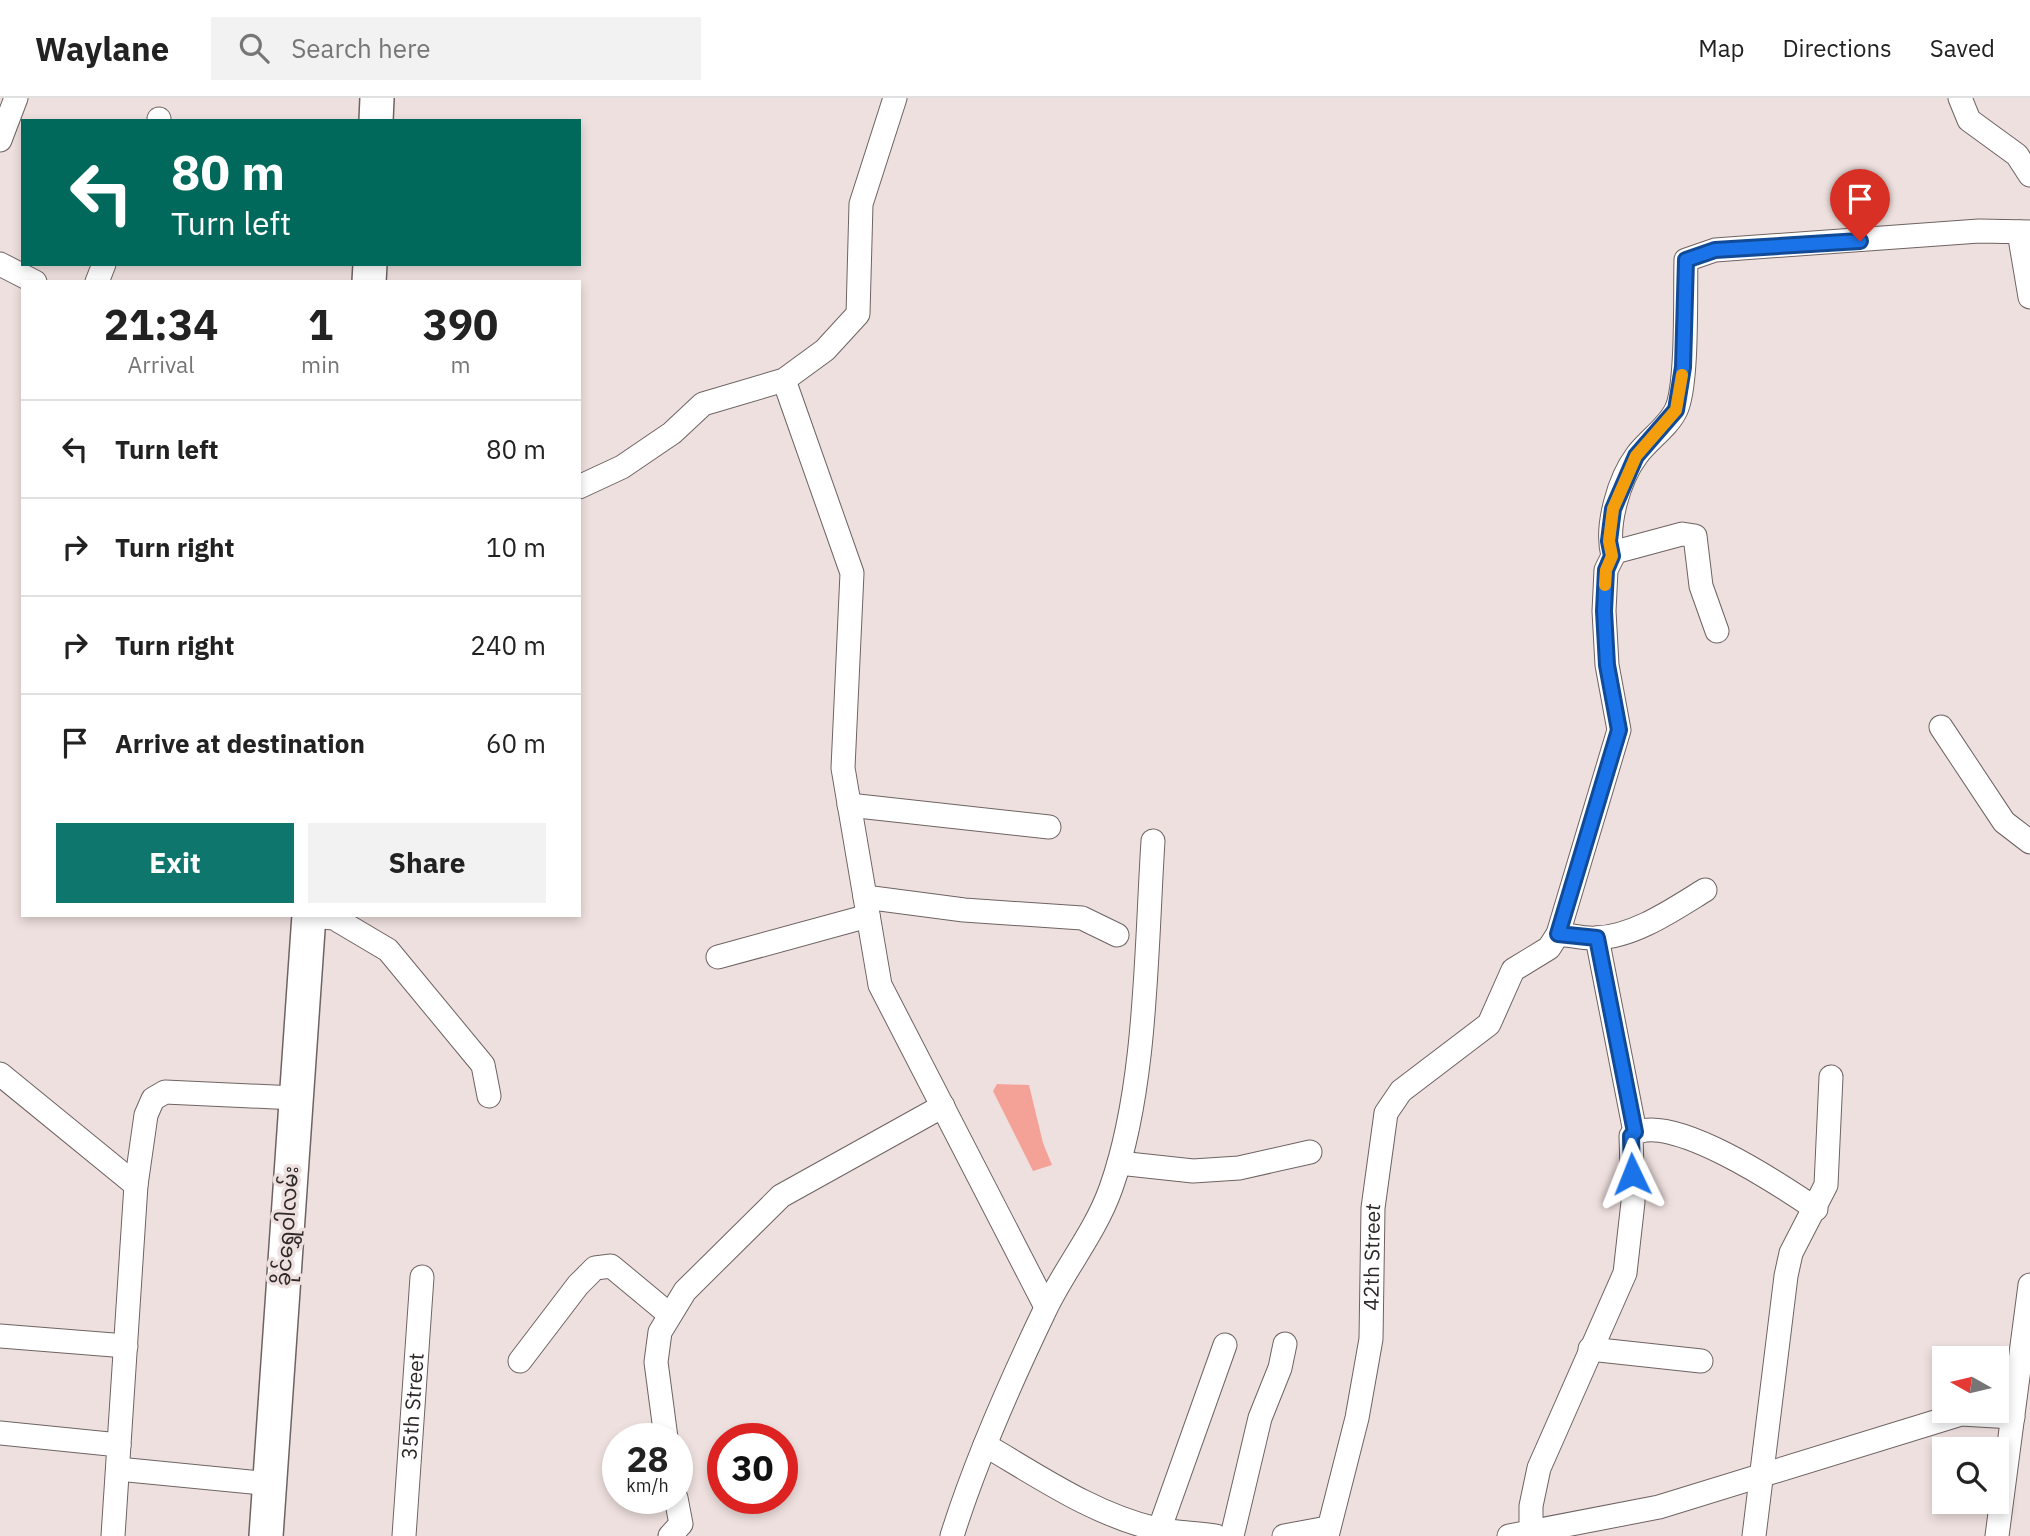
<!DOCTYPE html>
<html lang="en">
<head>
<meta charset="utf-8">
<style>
	:root { --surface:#fff; --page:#f2f2f2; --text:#222; --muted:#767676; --line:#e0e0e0; --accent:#0f766e }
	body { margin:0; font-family:"IBM Plex Sans","Noto Sans Myanmar",sans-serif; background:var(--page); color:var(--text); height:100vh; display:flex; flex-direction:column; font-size:26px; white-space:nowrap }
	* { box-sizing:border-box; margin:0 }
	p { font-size:23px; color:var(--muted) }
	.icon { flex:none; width:38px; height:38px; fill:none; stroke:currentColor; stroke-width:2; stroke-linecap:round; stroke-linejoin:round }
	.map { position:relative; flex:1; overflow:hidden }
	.drawer { position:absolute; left:21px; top:182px; width:560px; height:637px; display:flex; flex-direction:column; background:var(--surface); border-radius:0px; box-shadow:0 4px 10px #0003 }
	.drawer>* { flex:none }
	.guide { position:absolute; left:21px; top:21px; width:560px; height:147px; border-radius:0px; box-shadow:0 4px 10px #0003; background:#00695c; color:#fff; overflow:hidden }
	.needle { width:46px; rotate:278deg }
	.buttons { position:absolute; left:1932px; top:1248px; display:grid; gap:14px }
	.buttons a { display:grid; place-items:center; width:77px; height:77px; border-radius:0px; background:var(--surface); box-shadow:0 4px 10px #0003; font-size:35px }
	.speed { position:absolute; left:602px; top:1325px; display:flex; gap:14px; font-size:35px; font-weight:700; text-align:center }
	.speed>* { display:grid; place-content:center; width:91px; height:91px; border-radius:50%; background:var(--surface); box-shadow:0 4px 10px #0003; line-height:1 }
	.speed small { font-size:18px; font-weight:400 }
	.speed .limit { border:10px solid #d22; background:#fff; color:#111 }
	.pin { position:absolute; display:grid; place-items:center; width:60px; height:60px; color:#fff; margin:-72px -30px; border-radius:50% 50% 50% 0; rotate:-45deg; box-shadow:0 0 7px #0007 }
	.pin .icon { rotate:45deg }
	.me { position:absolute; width:77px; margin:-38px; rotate:358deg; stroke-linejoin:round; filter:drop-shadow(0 0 5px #0008) }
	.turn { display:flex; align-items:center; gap:24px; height:147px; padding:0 35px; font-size:32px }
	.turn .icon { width:91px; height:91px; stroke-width:2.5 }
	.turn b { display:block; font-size:49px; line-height:60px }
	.eta { display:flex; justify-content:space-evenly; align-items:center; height:119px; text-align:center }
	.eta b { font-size:42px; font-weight:800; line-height:49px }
	.primary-button { display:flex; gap:14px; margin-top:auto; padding:14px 35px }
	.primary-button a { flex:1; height:80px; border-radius:0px; background:var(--accent); color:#fff; font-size:28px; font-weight:800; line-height:80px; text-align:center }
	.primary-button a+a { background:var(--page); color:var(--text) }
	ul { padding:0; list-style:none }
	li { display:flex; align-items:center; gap:21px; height:98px; padding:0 35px; border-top:2px solid var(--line) }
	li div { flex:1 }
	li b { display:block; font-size:26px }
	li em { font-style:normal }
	header { display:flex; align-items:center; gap:42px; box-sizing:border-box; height:98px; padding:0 35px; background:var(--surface); border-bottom:2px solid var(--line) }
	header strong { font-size:33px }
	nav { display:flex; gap:38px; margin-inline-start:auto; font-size:24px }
	.search { width:490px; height:63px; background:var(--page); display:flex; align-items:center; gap:18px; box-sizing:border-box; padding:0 24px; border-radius:0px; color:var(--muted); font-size:26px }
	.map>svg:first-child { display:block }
	.water { fill:#f4a198 }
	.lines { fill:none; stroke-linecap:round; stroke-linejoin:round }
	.street-casing { stroke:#6e6362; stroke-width:25 }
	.secondary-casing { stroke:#6e6362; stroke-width:36 }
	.street { stroke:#fff; stroke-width:23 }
	.secondary { stroke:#fff; stroke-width:33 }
	.route-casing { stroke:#114b97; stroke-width:18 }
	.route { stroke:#1a73e8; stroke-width:12 }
	.slow { stroke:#f59e0b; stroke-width:12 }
	.labels { text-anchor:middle; stroke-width:7; stroke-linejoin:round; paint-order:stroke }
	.street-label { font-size:21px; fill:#2e2928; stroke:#eee0de }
</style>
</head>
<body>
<header>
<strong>Waylane</strong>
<div class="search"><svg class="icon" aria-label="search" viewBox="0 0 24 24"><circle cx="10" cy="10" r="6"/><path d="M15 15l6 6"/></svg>Search here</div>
<nav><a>Map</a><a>Directions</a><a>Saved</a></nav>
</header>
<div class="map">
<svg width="2030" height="1438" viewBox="0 0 2030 1438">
	<rect width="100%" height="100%" fill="#eee0de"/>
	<path class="water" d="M 997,986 L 1029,987 L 1043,1045 L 1052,1067 L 1033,1073 L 993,993 Z"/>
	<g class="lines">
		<defs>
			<g id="street">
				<path d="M 1960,0 L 1969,22 L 2017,57 L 2030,77"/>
				<path d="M 159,23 L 159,21"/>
				<path d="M 0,42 L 16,0"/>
				<path d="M 2019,134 L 2030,199"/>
				<path d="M 0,166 L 35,184"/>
				<path d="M 97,184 L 104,166"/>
				<path d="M 784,282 L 852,475 L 843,670 L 880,887 L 1046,1209"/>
				<path d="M 579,389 L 622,369 L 672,335 L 703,306 L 784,282 L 825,252 L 858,216 L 861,106 L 895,0"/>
				<path d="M 1613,458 C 1605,428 1619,381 1637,357 C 1648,342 1668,329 1676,312 C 1688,288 1685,193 1686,162 L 1715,152 L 1979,133 L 2030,134"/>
				<path d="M 1941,629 L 2004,724 L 2030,744"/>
				<path d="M 849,707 L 1049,729"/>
				<path d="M 865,799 L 964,812 L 1082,820 L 1117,837"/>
				<path d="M 309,818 L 334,820 L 388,852 L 483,967 L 489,998"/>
				<path d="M 1558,836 C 1571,837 1584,841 1596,840 C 1634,839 1674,811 1705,792"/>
				<path d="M 1597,840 L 1635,1034"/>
				<path d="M 718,859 L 868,818"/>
				<path d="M 0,976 L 136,1087"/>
				<path d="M 1119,1065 L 1193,1073 L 1239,1070 L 1310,1054"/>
				<path d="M 0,1238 L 126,1248"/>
				<path d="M 1590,1251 L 1701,1263"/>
				<path d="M 520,1263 L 578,1187 L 595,1170 L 611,1168 L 670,1217"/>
				<path d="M 0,1335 L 119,1347"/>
				<path d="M 666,1340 L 656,1264 L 660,1234 L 685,1193 L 781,1098 L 943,1008"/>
				<path d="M 985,1347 C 1040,1379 1093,1416 1156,1431 C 1175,1435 1196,1435 1216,1438"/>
				<path d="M 118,1371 L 271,1386"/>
				<path d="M 1531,1432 L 1531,1408 L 1539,1370 L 1625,1175 L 1633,1104 L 1631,1038 C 1665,1009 1785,1090 1816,1111"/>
				<path d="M 113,1438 L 136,1087 L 146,1017 L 153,1001 L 165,994 L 295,1000"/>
				<path id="s1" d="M 404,1438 L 422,1179"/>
				<path d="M 670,1438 L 681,1426 L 676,1400"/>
				<path d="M 952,1438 C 976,1361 1010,1285 1045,1212 C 1065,1170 1095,1135 1111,1090 C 1147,989 1146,850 1153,743"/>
				<path d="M 1157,1438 L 1225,1247"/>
				<path d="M 1232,1438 L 1260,1320 L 1280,1270 L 1285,1246"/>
				<path d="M 1284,1438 L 1327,1430"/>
				<path id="s2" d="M 1327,1438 L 1357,1320 L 1371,1241 L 1373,1110 L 1386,1015 L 1401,993 L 1489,926 L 1513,872 L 1549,850 L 1558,836 L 1619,632 L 1607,567 L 1604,513 L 1606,472 L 1615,454 L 1682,436 L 1695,438 L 1701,488 L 1717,533"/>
				<path d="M 1509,1438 L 1659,1409 L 1961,1316 L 2013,1319"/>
				<path d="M 1754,1438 L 1786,1178 L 1791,1155 L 1826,1087 L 1831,979"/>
				<path d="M 1997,1438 L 2030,1187"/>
			</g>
			<path id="secondary" d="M 376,23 L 377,0
				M 369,184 L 370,166
				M 266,1438 L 309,817"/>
		</defs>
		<use href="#street" class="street-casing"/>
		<use href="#secondary" class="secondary-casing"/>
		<use href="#street" class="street"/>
		<use href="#secondary" class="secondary"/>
	</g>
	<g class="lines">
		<defs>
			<path id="route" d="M 1632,1076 L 1631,1038 L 1635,1034 L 1597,840 L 1558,836 L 1619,632 L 1607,567 L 1604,513 L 1606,472 L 1612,458 L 1609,443 L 1613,411 L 1636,358 L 1676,312 L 1683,269 L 1686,162 L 1715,152 L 1860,143"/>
		</defs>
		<use href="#route" class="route-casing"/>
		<use href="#route" class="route"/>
		<path class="slow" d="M 1605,487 L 1606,472 L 1612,458 L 1609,443 L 1613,411 L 1636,358 L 1676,312 L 1682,277"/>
	</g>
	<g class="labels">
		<g class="street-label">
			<text transform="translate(287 1128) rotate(-86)" y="7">ခိုင်ရွှေဝါလမ်း</text>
			<text dy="7" stroke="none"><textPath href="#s2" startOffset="284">42th Street</textPath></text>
			<text dy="7" stroke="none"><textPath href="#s1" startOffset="130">35th Street</textPath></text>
		</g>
	</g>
</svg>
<div class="buttons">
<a><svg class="needle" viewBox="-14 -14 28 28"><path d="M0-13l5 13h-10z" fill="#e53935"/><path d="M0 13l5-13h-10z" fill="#767676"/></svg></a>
<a><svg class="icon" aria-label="search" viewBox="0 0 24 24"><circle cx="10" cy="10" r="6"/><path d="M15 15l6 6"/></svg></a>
</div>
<div class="speed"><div>28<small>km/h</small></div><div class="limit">30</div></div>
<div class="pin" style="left:1860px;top:143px;background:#d93025"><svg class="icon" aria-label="arrive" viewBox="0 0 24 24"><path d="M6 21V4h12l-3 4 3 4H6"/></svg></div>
<svg class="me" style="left:1632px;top:1076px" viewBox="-20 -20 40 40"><path d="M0-17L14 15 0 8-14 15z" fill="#1a73e8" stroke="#fff" stroke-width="4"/></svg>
<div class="guide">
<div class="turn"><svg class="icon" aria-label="left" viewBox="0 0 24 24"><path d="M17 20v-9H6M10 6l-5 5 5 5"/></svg><div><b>80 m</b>Turn left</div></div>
</div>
<section class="drawer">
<div class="eta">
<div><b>21:34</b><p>Arrival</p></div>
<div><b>1</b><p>min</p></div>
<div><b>390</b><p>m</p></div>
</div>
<ul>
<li><svg class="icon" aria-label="left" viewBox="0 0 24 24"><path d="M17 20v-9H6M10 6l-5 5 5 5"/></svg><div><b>Turn left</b></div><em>80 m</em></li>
<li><svg class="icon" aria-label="right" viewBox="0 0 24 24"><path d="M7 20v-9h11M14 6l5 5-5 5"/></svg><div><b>Turn right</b></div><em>10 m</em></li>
<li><svg class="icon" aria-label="right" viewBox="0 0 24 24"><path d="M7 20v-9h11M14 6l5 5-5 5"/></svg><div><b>Turn right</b></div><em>240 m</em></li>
<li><svg class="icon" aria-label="arrive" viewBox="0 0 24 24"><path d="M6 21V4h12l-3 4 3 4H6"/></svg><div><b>Arrive at destination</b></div><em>60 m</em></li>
</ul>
<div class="primary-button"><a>Exit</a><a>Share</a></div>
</section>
</div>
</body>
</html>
